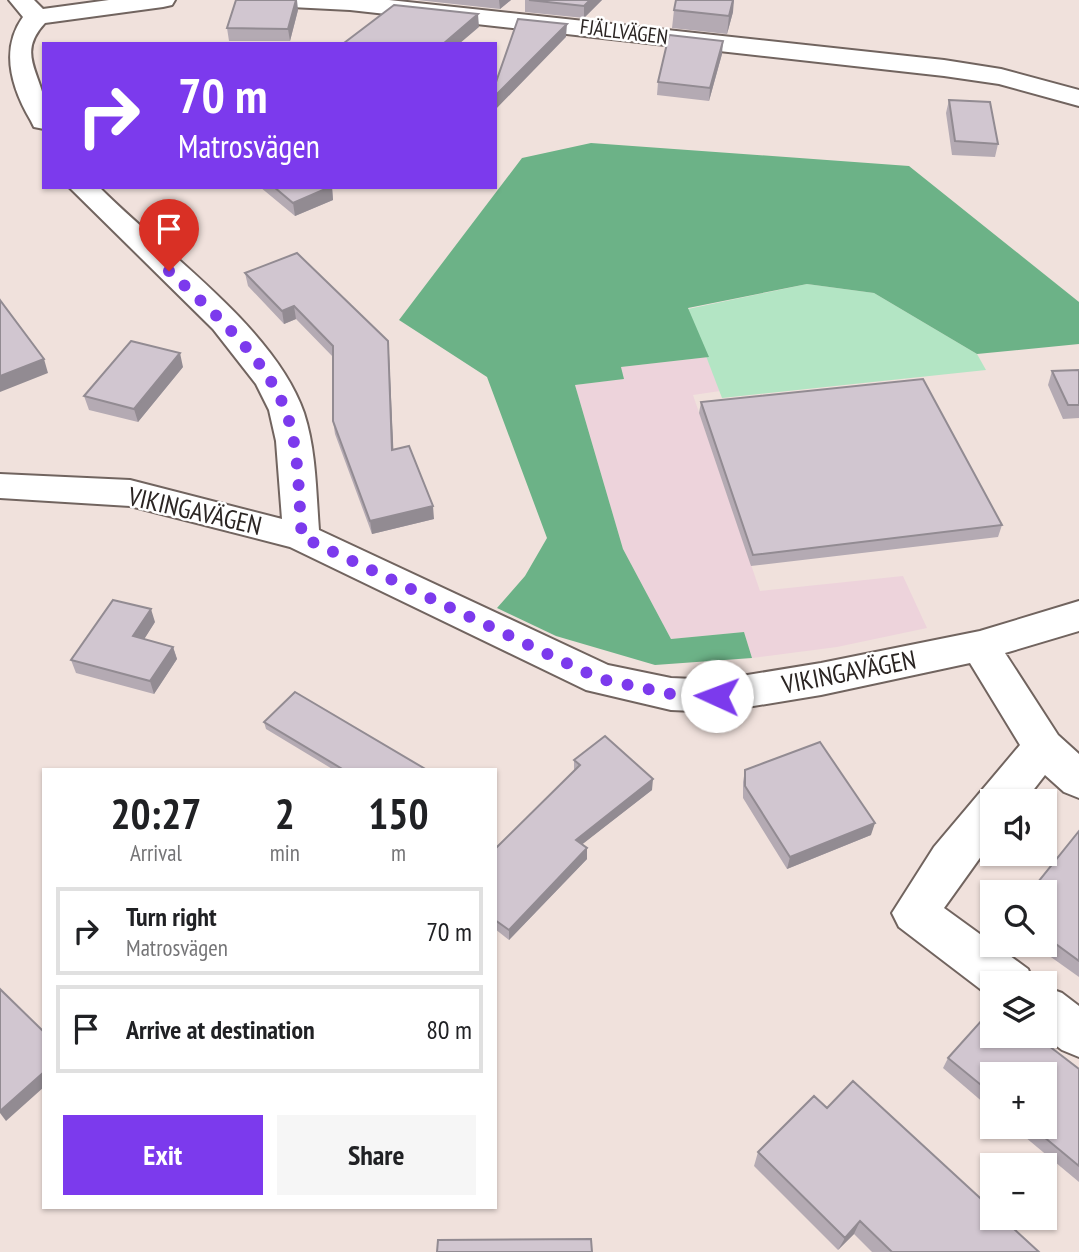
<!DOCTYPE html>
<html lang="en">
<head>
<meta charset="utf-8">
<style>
	:root { --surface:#fff; --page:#f6f6f6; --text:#202124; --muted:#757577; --line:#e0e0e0; --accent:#7c3aed }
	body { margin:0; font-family:"PT Sans Narrow",sans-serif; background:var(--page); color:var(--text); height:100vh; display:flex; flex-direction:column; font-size:26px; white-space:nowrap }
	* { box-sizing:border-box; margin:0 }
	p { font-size:23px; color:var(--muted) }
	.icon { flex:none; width:38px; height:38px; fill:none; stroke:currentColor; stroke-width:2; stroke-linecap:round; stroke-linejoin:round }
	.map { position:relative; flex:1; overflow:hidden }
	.panel { position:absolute; left:42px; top:768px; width:455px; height:441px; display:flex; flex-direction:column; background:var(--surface); border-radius:0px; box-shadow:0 2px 5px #0004 }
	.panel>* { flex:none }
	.banner { position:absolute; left:42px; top:42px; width:455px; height:147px; border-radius:0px; box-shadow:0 2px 5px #0004; background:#7c3aed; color:#fff; overflow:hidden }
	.tools { position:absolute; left:980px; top:789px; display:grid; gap:14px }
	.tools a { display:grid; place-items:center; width:77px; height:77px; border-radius:0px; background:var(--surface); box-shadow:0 2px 5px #0004; font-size:35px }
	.pin { position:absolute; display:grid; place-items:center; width:60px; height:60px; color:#fff; margin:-72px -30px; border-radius:50% 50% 50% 0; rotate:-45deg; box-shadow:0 0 7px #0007 }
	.pin .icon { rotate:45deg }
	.me { position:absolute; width:77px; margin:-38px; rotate:272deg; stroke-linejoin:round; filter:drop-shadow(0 0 5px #0008) }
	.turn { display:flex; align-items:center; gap:24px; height:147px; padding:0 21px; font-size:32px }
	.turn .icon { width:91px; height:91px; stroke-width:2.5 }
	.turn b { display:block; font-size:49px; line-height:60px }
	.eta { display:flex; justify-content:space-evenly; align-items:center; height:119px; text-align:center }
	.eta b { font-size:42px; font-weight:700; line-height:49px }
	.action { display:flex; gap:14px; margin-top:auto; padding:14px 21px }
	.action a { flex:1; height:80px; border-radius:0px; background:var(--accent); color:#fff; font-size:28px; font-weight:700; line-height:80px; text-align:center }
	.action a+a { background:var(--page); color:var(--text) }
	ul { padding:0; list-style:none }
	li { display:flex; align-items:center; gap:21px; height:88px; margin:0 14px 10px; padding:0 7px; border:4px solid var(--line); border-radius:0px }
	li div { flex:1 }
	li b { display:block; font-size:26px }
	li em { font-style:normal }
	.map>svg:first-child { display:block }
	.industrial { fill:#edd3db }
	.green { fill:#b3e5c4 }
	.forest { fill:#6cb287 }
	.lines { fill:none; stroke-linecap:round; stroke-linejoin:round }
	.minor-casing { stroke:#71645f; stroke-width:4 }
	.minor { fill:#fff; fill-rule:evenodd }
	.wall { fill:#b4aab3 }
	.shaded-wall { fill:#928b92 }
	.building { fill:#d1c6d0; stroke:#928b92; stroke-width:2 }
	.route { stroke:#7c3aed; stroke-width:12; stroke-dasharray:0 21.6 }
	.labels { text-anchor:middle; stroke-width:5; stroke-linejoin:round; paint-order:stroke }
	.far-street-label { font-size:21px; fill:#2a2422; stroke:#fff }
	.street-label { font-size:26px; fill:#2a2422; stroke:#fff }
</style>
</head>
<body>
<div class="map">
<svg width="1079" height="1252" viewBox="0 0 1079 1252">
	<rect width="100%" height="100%" fill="#f0e1dc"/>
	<path class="industrial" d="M 709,357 L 720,391 L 693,395 L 760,591 L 903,576 L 927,628 L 837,647 L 752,658 L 744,632 L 671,639 L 623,549 L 575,385 L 623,379 L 621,367 Z"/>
	<path class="green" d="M 807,284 L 874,293 L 977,354 L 986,370 L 722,398 L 688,309 Z"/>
	<path class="forest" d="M 591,143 L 909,166 L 1079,302 L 1079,344 L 977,354 L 874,293 L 807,284 L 688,308 L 709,357 L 621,367 L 624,379 L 575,385 L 623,549 L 671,639 L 744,632 L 752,658 L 655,665 L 556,636 L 497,608 L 525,576 L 547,538 L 487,377 L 399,320 L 522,158 Z"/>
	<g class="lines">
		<defs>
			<path id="minor" d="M 9,0 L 34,0 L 43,9 L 109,0 L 175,0 L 172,5 L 163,7 L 45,23 C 20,50 35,66 43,95 C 46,105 44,119 44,129 L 34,127 L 31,121 C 11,87 0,49 23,17 Z
				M 279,0 L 389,0 L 944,60 L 1001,69 L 1079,90 L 1079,106 L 999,84 L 944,76 L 350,10 L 291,7 L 282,5 Z
				M 69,187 L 99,187 C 161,250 275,328 304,413 C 316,450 316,491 319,530 L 608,665 L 671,678 L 717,680 L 821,663 L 980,631 L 1079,601 L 1079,631 L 1005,653 L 1058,735 L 1079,754 L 1079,798 L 1064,792 L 1045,775 L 1024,802 L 992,802 L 992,841 L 944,908 L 1028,969 L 1034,984 L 992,984 L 992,998 L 899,927 L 892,913 L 934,847 L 1020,745 L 970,663 L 821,695 L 717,712 L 671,710 L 586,690 L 290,547 L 130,506 L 0,498 L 0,474 L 130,480 L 282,519 L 276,441 L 269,410 L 256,384 L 213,329 Z
				M 1045,987 L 1062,993 L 1079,1006 L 1079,1057 L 1062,1050 L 1043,1036 Z"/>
		</defs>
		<use href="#minor" class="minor-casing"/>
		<use href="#minor" class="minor"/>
	</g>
	<path class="wall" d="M 417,0 L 511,0 L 500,9 Z
		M 525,0 L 602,0 L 584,18 L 525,12 Z
		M 298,10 L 290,41 L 229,41 L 227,28 Z
		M 674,10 L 733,12 L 727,34 L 672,28 Z
		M 722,54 L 709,101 L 657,95 L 658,82 Z
		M 949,100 L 998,144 L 995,157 L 952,155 L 946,113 Z
		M 260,187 L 332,187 L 333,200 L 295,216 Z
		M 245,273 L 388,341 L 393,450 L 434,519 L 372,534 L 335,434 L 333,421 L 333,357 L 296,319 L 284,324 L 248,286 Z
		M 183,367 L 138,422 L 89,410 L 84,396 Z
		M 1079,370 L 1079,418 L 1063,419 L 1048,385 L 1052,371 Z
		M 701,402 L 1002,525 L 998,537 L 751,566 L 699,413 Z
		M 155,622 L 144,639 L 173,647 L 177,659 L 154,694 L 76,673 L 71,660 Z
		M 264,722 L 427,770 L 334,770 L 266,729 Z
		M 574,760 L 652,790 L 582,844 L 587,848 L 587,859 L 509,940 L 495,929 L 495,849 L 574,771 Z
		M 745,770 L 871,835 L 787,869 L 743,798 L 743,782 Z
		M 1079,831 L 1079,977 L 1034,945 L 1045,945 L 1045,892 Z
		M 948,1058 L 1079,1069 L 1079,1182 L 1013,1127 L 1045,1127 L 992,1074 L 992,1110 L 943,1068 Z
		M 827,1108 L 1039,1252 L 872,1252 L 854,1234 L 838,1250 L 754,1166 L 758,1152 Z"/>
	<path class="shaded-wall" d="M 296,0 L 297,0 L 298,10 L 290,41 L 288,29 Z
		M 499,0 L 511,0 L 500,9 Z
		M 590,0 L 602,0 L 584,18 L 584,6 Z
		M 733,0 L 734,0 L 733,12 L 727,34 L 729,16 Z
		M 478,14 L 479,27 L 459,44 L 443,44 Z
		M 567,24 L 566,37 L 495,110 L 495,96 Z
		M 723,41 L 722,54 L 709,101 L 710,88 Z
		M 330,187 L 332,187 L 333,200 L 295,216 L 293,203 Z
		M 294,306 L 296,319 L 284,324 L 282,311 Z
		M 388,341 L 389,354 L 394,463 L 392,450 Z
		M 180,353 L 183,367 L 138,422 L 134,409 Z
		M 44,359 L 48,373 L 0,392 L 0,376 Z
		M 433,506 L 434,519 L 372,534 L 370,521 Z
		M 151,609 L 155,622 L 138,649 L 133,636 Z
		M 173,647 L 177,659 L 154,694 L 150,681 Z
		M 653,779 L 652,790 L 575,850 L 576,840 Z
		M 875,823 L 871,835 L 787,869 L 790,857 Z
		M 587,848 L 587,859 L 509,940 L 509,930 Z
		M 44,1072 L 44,1087 L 6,1121 L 0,1113 L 0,1111 Z
		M 860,1221 L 854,1234 L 838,1250 L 845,1238 Z"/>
	<path class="building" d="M 236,0 L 296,0 L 288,29 L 227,28 Z
		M 529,0 L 590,0 L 584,6 Z
		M 676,0 L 733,0 L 729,16 L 674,10 Z
		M 394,5 L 478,14 L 443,44 L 348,44 L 344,43 Z
		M 518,19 L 567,24 L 495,96 L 495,85 Z
		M 669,35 L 723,41 L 710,88 L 658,82 Z
		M 949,100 L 990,102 L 998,144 L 955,141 Z
		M 274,187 L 330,187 L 293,203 Z
		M 297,253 L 388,341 L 392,450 L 409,446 L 433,506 L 370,521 L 333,421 L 333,346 L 294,306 L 282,311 L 245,273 Z
		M 0,300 L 44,359 L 0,376 Z
		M 131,341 L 180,353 L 134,409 L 84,396 Z
		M 1079,370 L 1079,405 L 1068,405 L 1052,371 Z
		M 923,379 L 1002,525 L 753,555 L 701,402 Z
		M 113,600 L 151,609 L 133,636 L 173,647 L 150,681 L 71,660 Z
		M 295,692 L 427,770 L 344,770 L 264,722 Z
		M 605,736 L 653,779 L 576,840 L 587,848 L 509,930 L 495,920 L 495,849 L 580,765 L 574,760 Z
		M 820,742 L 875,823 L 790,857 L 745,786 L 745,770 Z
		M 1079,831 L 1079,961 L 1045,936 L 1045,892 L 1030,892 Z
		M 0,989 L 44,1032 L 44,1072 L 0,1111 Z
		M 992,1009 L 992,1036 L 1036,1036 L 1079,1069 L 1079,1166 L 1032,1127 L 1045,1127 L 1045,1074 L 992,1074 L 992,1094 L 948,1058 Z
		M 853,1081 L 992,1209 L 992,1218 L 1002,1218 L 1039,1252 L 892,1252 L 860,1221 L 845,1238 L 758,1152 L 814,1096 L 827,1108 Z
		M 591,1239 L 592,1252 L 437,1252 L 438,1240 Z"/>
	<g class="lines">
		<path class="route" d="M 169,271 C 211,311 263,354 285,409 C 300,448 298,496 302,537 L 600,679 L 671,694 L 717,696"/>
	</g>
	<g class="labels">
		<g class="far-street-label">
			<text transform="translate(624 32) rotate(7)" y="7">FJÄLLVÄGEN</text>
		</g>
		<g class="street-label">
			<text transform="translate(195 511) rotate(13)" y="9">VIKINGAVÄGEN</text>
			<text transform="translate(849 672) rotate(-11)" y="9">VIKINGAVÄGEN</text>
		</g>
	</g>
</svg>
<div class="tools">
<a><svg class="icon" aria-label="sound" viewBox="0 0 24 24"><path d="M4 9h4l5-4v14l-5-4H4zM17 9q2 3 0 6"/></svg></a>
<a><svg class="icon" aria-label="search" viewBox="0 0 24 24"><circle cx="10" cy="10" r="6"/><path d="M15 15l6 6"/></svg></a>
<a><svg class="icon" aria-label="layers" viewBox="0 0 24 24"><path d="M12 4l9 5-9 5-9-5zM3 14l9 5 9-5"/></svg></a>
<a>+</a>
<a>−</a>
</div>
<div class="pin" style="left:169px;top:271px;background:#d93025"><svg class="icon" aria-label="arrive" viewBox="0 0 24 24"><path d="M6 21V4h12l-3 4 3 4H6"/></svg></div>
<svg class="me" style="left:717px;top:696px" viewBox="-20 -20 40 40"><circle r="19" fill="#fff"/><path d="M0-13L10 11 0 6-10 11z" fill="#7c3aed"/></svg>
<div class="banner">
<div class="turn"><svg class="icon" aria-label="right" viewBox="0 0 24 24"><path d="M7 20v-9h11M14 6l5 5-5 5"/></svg><div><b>70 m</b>Matrosvägen</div></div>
</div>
<section class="panel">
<div class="eta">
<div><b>20:27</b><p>Arrival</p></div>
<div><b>2</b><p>min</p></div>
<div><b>150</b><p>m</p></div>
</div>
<ul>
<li><svg class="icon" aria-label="right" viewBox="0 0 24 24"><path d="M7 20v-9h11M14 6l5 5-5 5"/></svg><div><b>Turn right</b><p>Matrosvägen</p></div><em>70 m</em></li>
<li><svg class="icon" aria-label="arrive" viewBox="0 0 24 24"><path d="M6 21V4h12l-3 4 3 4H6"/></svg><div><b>Arrive at destination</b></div><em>80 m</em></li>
</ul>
<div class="action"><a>Exit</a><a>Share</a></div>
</section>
</div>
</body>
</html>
